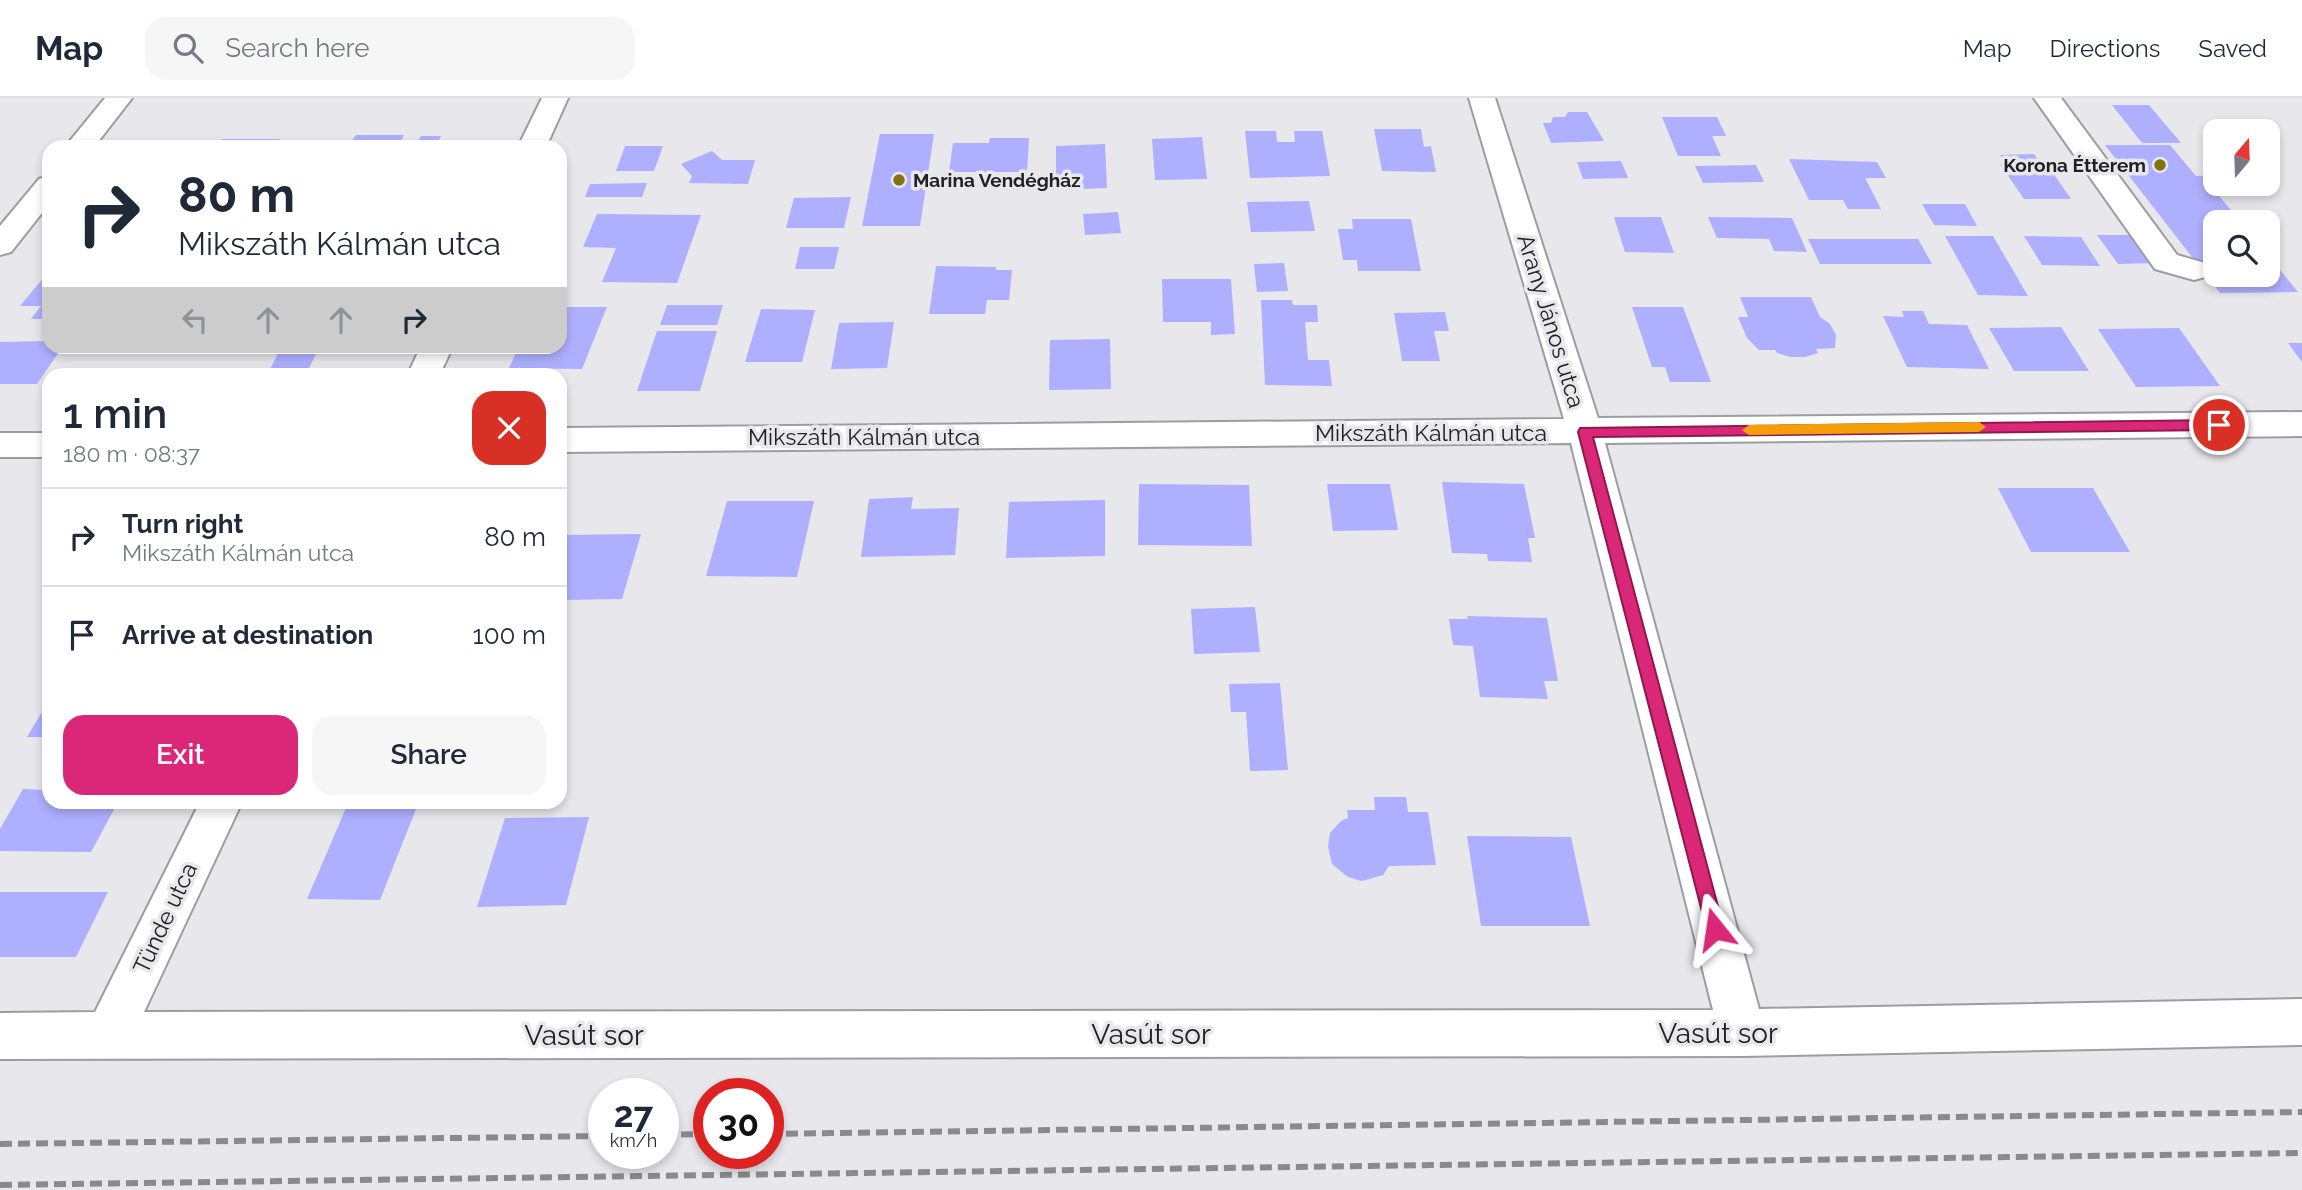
<!DOCTYPE html>
<html lang="en">
<head>
<meta charset="utf-8">
<style>
	:root { --surface:#fff; --page:#f6f6f7; --text:#1f2937; --muted:#747a83; --line:#e0e1e3; --accent:#db2777 }
	body { margin:0; font-family:Raleway,sans-serif; background:var(--page); color:var(--text); height:100vh; display:flex; flex-direction:column; font-size:26px; white-space:nowrap }
	* { box-sizing:border-box; margin:0 }
	p { font-size:23px; color:var(--muted) }
	.icon { flex:none; width:38px; height:38px; fill:none; stroke:currentColor; stroke-width:2; stroke-linecap:round; stroke-linejoin:round }
	.map { position:relative; flex:1; overflow:hidden }
	.sheet { position:absolute; left:42px; top:270px; width:525px; height:441px; display:flex; flex-direction:column; background:var(--surface); border-radius:21px; box-shadow:0 4px 10px #0003 }
	.sheet>* { flex:none }
	.hud { position:absolute; left:42px; top:42px; width:525px; height:214px; border-radius:21px; box-shadow:0 4px 10px #0003; background:#fff; color:var(--text); overflow:hidden }
	.needle { width:46px; rotate:19deg }
	.controls { position:absolute; left:2203px; top:21px; display:grid; gap:14px }
	.controls a { display:grid; place-items:center; width:77px; height:77px; border-radius:14px; background:var(--surface); box-shadow:0 4px 10px #0003; font-size:35px }
	.speed { position:absolute; left:588px; top:980px; display:flex; gap:14px; font-size:35px; font-weight:700; text-align:center }
	.speed>* { display:grid; place-content:center; width:91px; height:91px; border-radius:50%; background:var(--surface); box-shadow:0 4px 10px #0003; line-height:1 }
	.speed small { font-size:18px; font-weight:400 }
	.speed .limit { border:10px solid #d22; background:#fff; color:#111 }
	.pin { position:absolute; display:grid; place-items:center; width:60px; height:60px; color:#fff; margin:-30px; border:4px solid #fff; border-radius:50%; box-shadow:0 2px 7px #0007 }
	.me { position:absolute; width:77px; margin:-38px; rotate:345deg; stroke-linejoin:round; filter:drop-shadow(0 0 5px #0008) }
	.turn { display:flex; align-items:center; gap:24px; height:147px; padding:0 21px; font-size:32px }
	.turn .icon { width:91px; height:91px; stroke-width:2.5 }
	.turn b { display:block; font-size:49px; line-height:60px }
	.lanes { display:flex; align-items:center; height:66px; padding:0 21px; background:#0003; justify-content:center; gap:35px; direction:ltr }
	.lanes .off { opacity:.35 }
	.round { display:grid; place-items:center; flex:none; width:74px; height:74px; border-radius:21px; background:var(--page) }
	.headline { display:flex; align-items:center; justify-content:space-between; height:119px; padding:0 21px }
	h1 { font-size:42px; font-weight:600; line-height:52px }
	.action { display:flex; gap:14px; margin-top:auto; padding:14px 21px }
	.action a { flex:1; height:80px; border-radius:21px; background:var(--accent); color:#fff; font-size:28px; font-weight:600; line-height:80px; text-align:center }
	.action a+a { background:var(--page); color:var(--text) }
	ul { padding:0; list-style:none }
	li { display:flex; align-items:center; gap:21px; height:98px; padding:0 21px; border-top:2px solid var(--line) }
	li div { flex:1 }
	li b { display:block; font-size:26px }
	li em { font-style:normal }
	header { display:flex; align-items:center; gap:42px; box-sizing:border-box; height:98px; padding:0 35px; background:var(--surface); border-bottom:2px solid var(--line) }
	header strong { font-size:33px }
	nav { display:flex; gap:38px; margin-inline-start:auto; font-size:24px }
	.search { width:490px; height:63px; background:var(--page); display:flex; align-items:center; gap:18px; box-sizing:border-box; padding:0 24px; border-radius:21px; color:var(--muted); font-size:26px }
	.map>svg:first-child { display:block }
	.building { fill:#aeb0ff }
	.lines { fill:none; stroke-linecap:round; stroke-linejoin:round }
	.minor-casing { stroke:#9c9da1; stroke-width:4 }
	.minor { fill:#fff; fill-rule:evenodd }
	.rail { stroke:#8a8a8e; stroke-width:6; stroke-dasharray:12 6; stroke-linecap:butt }
	.route { fill:#db2777; stroke:#8e194d; stroke-width:2 }
	.slow { fill:#f59e0b }
	.poi-dot { fill:#847212; stroke:#e7e7ec; stroke-width:2.5 }
	.labels { text-anchor:middle; stroke-width:7; stroke-linejoin:round; paint-order:stroke }
	.far-poi-label { font-size:19px; font-weight:bold; fill:#212123; stroke:#e7e7ec; text-anchor:end }
	.street-label { font-size:23px; fill:#212123; stroke:#e7e7ec }
	.near-street-label { font-size:28px; fill:#212123; stroke:#e7e7ec }
</style>
</head>
<body>
<header>
<strong>Map</strong>
<div class="search"><svg class="icon" aria-label="search" viewBox="0 0 24 24"><circle cx="10" cy="10" r="6"/><path d="M15 15l6 6"/></svg>Search here</div>
<nav><a>Map</a><a>Directions</a><a>Saved</a></nav>
</header>
<div class="map">
<svg width="2302" height="1092" viewBox="0 0 2302 1092">
	<rect width="100%" height="100%" fill="#e7e7ec"/>
	<path class="building" d="M 2112,7 L 2149,7 L 2181,45 L 2142,45 Z
		M 1568,14 L 1587,14 L 1604,43 L 1551,45 L 1543,25 L 1551,25 L 1553,19 L 1565,19 Z
		M 1662,19 L 1717,19 L 1726,38 L 1712,38 L 1721,58 L 1678,58 Z
		M 1374,31 L 1421,31 L 1424,49 L 1431,48 L 1436,74 L 1382,73 Z
		M 1245,33 L 1276,33 L 1277,44 L 1295,44 L 1294,33 L 1322,33 L 1330,78 L 1250,80 Z
		M 880,36 L 934,36 L 920,128 L 862,128 Z
		M 356,37 L 404,37 L 401,43 L 418,43 L 421,38 L 441,38 L 435,49 L 348,49 Z
		M 1202,39 L 1207,81 L 1155,82 L 1152,41 Z
		M 990,40 L 1029,40 L 1027,74 L 949,74 L 953,45 L 989,45 Z
		M 222,41 L 280,41 L 278,44 L 286,44 L 282,49 L 192,49 L 196,44 L 220,44 Z
		M 1105,46 L 1107,90 L 1056,92 L 1056,48 Z
		M 2105,47 L 2170,47 L 2196,78 L 2216,77 L 2216,86 L 2229,86 L 2235,92 L 2215,93 L 2241,124 L 2216,124 L 2216,177 L 2268,177 L 2268,157 L 2298,194 L 2220,195 Z
		M 625,48 L 663,48 L 654,73 L 616,73 Z
		M 712,53 L 722,62 L 755,62 L 748,86 L 689,85 L 692,78 L 681,66 Z
		M 2034,56 L 2040,65 L 2046,65 L 2071,101 L 2024,101 L 2000,66 L 2006,66 L 2000,57 Z
		M 1789,61 L 1877,64 L 1886,80 L 1865,80 L 1881,111 L 1848,111 L 1843,102 L 1809,102 Z
		M 1621,63 L 1628,80 L 1583,81 L 1577,64 Z
		M 1756,67 L 1764,84 L 1703,85 L 1695,68 Z
		M 647,85 L 642,99 L 585,99 L 590,86 Z
		M 851,99 L 844,130 L 786,130 L 794,100 Z
		M 1309,103 L 1315,133 L 1251,134 L 1247,104 Z
		M 1922,106 L 1965,106 L 1977,128 L 1934,127 Z
		M 1118,114 L 1121,135 L 1085,137 L 1083,116 Z
		M 597,116 L 701,117 L 677,185 L 602,184 L 616,150 L 583,149 Z
		M 1614,119 L 1661,119 L 1674,155 L 1625,154 Z
		M 1708,119 L 1792,120 L 1807,154 L 1774,153 L 1769,141 L 1717,140 Z
		M 1352,121 L 1411,121 L 1421,173 L 1358,173 L 1357,162 L 1343,162 L 1338,131 L 1353,131 Z
		M 2097,137 L 2135,137 L 2156,165 L 2118,166 Z
		M 1945,138 L 1993,138 L 2028,198 L 1978,197 Z
		M 2024,138 L 2081,139 L 2100,168 L 2042,167 Z
		M 1808,141 L 1918,141 L 1932,166 L 1820,166 Z
		M 800,149 L 839,149 L 834,171 L 795,171 Z
		M 1284,165 L 1288,193 L 1257,194 L 1254,166 Z
		M 936,168 L 996,169 L 996,172 L 1012,172 L 1009,202 L 987,202 L 985,216 L 929,216 Z
		M 49,173 L 49,221 L 31,221 L 41,208 L 20,208 Z
		M 1162,181 L 1231,181 L 1235,236 L 1211,237 L 1211,224 L 1163,224 Z
		M 1740,199 L 1811,199 L 1820,219 L 1830,226 L 1836,237 L 1835,250 L 1816,251 L 1818,255 L 1805,259 L 1791,259 L 1777,255 L 1775,252 L 1759,252 L 1747,240 L 1738,219 L 1748,219 Z
		M 1261,202 L 1292,202 L 1293,207 L 1317,207 L 1318,224 L 1305,224 L 1308,262 L 1329,262 L 1332,288 L 1265,287 Z
		M 667,207 L 723,207 L 717,227 L 660,227 Z
		M 560,209 L 607,209 L 582,271 L 509,270 L 519,248 L 560,248 Z
		M 1632,209 L 1683,209 L 1711,284 L 1670,284 L 1665,269 L 1652,269 Z
		M 761,211 L 815,212 L 802,264 L 745,264 Z
		M 1902,213 L 1923,213 L 1929,226 L 1967,227 L 1989,271 L 1907,269 L 1883,218 L 1904,219 Z
		M 1445,214 L 1449,233 L 1434,233 L 1440,263 L 1402,263 L 1394,215 Z
		M 894,224 L 887,270 L 831,271 L 839,225 Z
		M 2061,229 L 2089,273 L 2014,273 L 1989,230 Z
		M 2179,230 L 2220,288 L 2136,289 L 2098,231 Z
		M 657,233 L 717,233 L 700,293 L 637,293 Z
		M 1110,241 L 1111,291 L 1049,292 L 1050,242 Z
		M 49,243 L 49,248 L 63,248 L 37,286 L 0,286 L 0,244 Z
		M 2288,245 L 2302,245 L 2302,264 Z
		M 282,248 L 320,248 L 309,270 L 270,271 Z
		M 1442,384 L 1524,386 L 1535,440 L 1528,440 L 1532,464 L 1488,463 L 1487,456 L 1452,455 Z
		M 1139,386 L 1249,387 L 1252,448 L 1138,447 Z
		M 1327,386 L 1390,386 L 1398,432 L 1333,433 Z
		M 1998,390 L 2093,390 L 2130,454 L 2031,454 Z
		M 913,399 L 911,411 L 959,410 L 955,457 L 861,459 L 869,401 Z
		M 1105,402 L 1105,458 L 1006,460 L 1009,404 Z
		M 727,403 L 814,403 L 797,479 L 706,478 Z
		M 641,436 L 622,501 L 560,502 L 560,437 Z
		M 1255,509 L 1260,554 L 1194,556 L 1191,511 Z
		M 1467,518 L 1547,520 L 1558,583 L 1544,583 L 1548,601 L 1480,599 L 1473,548 L 1453,547 L 1449,521 L 1468,521 Z
		M 1280,585 L 1288,672 L 1250,673 L 1246,614 L 1231,614 L 1229,586 Z
		M 49,602 L 49,639 L 27,639 Z
		M 23,691 L 49,692 L 49,704 L 118,704 L 91,754 L 0,753 L 0,731 Z
		M 1374,699 L 1406,699 L 1408,714 L 1428,714 L 1436,767 L 1389,768 L 1383,777 L 1362,783 L 1348,779 L 1332,766 L 1328,749 L 1330,735 L 1341,723 L 1348,720 L 1347,712 L 1375,712 Z
		M 346,710 L 416,711 L 380,802 L 307,801 Z
		M 589,719 L 566,807 L 477,809 L 505,720 Z
		M 1467,738 L 1571,739 L 1590,828 L 1481,828 Z
		M 0,794 L 108,794 L 76,859 L 0,859 Z"/>
	<g class="lines">
		<defs>
			<path id="minor" d="M 105,0 L 132,0 L 94,49 L 65,49 Z
				M 542,0 L 568,0 L 546,49 L 518,49 Z
				M 1469,0 L 1495,0 L 1598,320 L 2302,314 L 2302,338 L 1605,345 L 1759,911 L 2302,901 L 2302,947 L 1742,958 L 0,961 L 0,915 L 95,914 L 200,704 L 242,704 L 144,914 L 1713,912 L 1571,345 L 560,354 L 560,330 L 1564,321 Z
				M 2034,0 L 2061,0 L 2177,157 L 2205,165 L 2209,172 L 2205,179 L 2194,182 L 2155,171 Z
				M 49,78 L 49,106 L 11,154 L 0,157 L 0,128 L 39,81 Z
				M 421,248 L 453,248 L 440,276 L 408,276 Z
				M 0,335 L 49,335 L 49,359 L 0,359 Z"/>
		</defs>
		<use href="#minor" class="minor-casing"/>
		<use href="#minor" class="minor"/>
		<path class="rail" d="M 768,1036 L 2302,1014
			M 663,1037 L 709,1036
			M 0,1046 L 604,1038
			M 0,1087 L 2302,1055"/>
	</g>
	<path class="route" d="M 2219,322 L 2226,327 L 2219,332 L 1593,339 L 1724,831 L 1722,837 L 1715,839 L 1708,837 L 1578,334 L 1580,330 Z"/>
	<path class="slow" d="M 1979,324 L 1986,329 L 1979,334 L 1749,337 L 1742,332 L 1749,327 Z"/>
	<g class="poi-dot">
		<circle cx="2160" cy="67" r="7"/>
		<circle cx="899" cy="82" r="7"/>
	</g>
	<g class="labels">
		<g class="far-poi-label">
			<text x="2146" y="74">Korona Étterem</text>
			<text x="913" y="89" text-anchor="start">Marina Vendégház</text>
		</g>
		<g class="street-label">
			<text transform="translate(1551 223) rotate(73)" y="8">Arany János utca</text>
			<text x="1431" y="343">Mikszáth Kálmán utca</text>
			<text x="864" y="347">Mikszáth Kálmán utca</text>
			<text transform="translate(165 820) rotate(-65)" y="8">Tünde utca</text>
		</g>
		<g class="near-street-label">
			<text x="1718" y="945">Vasút sor</text>
			<text x="1151" y="946">Vasút sor</text>
			<text x="584" y="947">Vasút sor</text>
		</g>
	</g>
</svg>
<div class="controls">
<a><svg class="needle" viewBox="-14 -14 28 28"><path d="M0-13l5 13h-10z" fill="#e53935"/><path d="M0 13l5-13h-10z" fill="#747a83"/></svg></a>
<a><svg class="icon" aria-label="search" viewBox="0 0 24 24"><circle cx="10" cy="10" r="6"/><path d="M15 15l6 6"/></svg></a>
</div>
<div class="speed"><div>27<small>km/h</small></div><div class="limit">30</div></div>
<div class="pin" style="left:2219px;top:327px;background:#d93025"><svg class="icon" aria-label="arrive" viewBox="0 0 24 24"><path d="M6 21V4h12l-3 4 3 4H6"/></svg></div>
<svg class="me" style="left:1715px;top:831px" viewBox="-20 -20 40 40"><path d="M0-17L14 15 0 8-14 15z" fill="#db2777" stroke="#fff" stroke-width="4"/></svg>
<div class="hud">
<div class="turn"><svg class="icon" aria-label="right" viewBox="0 0 24 24"><path d="M7 20v-9h11M14 6l5 5-5 5"/></svg><div><b>80 m</b>Mikszáth Kálmán utca</div></div>
<div class="lanes"><svg class="icon off" aria-label="left" viewBox="0 0 24 24"><path d="M17 20v-9H6M10 6l-5 5 5 5"/></svg><svg class="icon off" aria-label="ahead" viewBox="0 0 24 24"><path d="M12 20V5M6 11l6-6 6 6"/></svg><svg class="icon off" aria-label="ahead" viewBox="0 0 24 24"><path d="M12 20V5M6 11l6-6 6 6"/></svg><svg class="icon" aria-label="right" viewBox="0 0 24 24"><path d="M7 20v-9h11M14 6l5 5-5 5"/></svg></div>
</div>
<section class="sheet">
<div class="headline"><div><h1>1 min</h1><p>180 m · 08:37</p></div><a class="round" style="background:#d93025;color:#fff"><svg class="icon" aria-label="close" viewBox="0 0 24 24"><path d="M6 6l12 12M18 6L6 18"/></svg></a></div>
<ul>
<li><svg class="icon" aria-label="right" viewBox="0 0 24 24"><path d="M7 20v-9h11M14 6l5 5-5 5"/></svg><div><b>Turn right</b><p>Mikszáth Kálmán utca</p></div><em>80 m</em></li>
<li><svg class="icon" aria-label="arrive" viewBox="0 0 24 24"><path d="M6 21V4h12l-3 4 3 4H6"/></svg><div><b>Arrive at destination</b></div><em>100 m</em></li>
</ul>
<div class="action"><a>Exit</a><a>Share</a></div>
</section>
</div>
</body>
</html>
